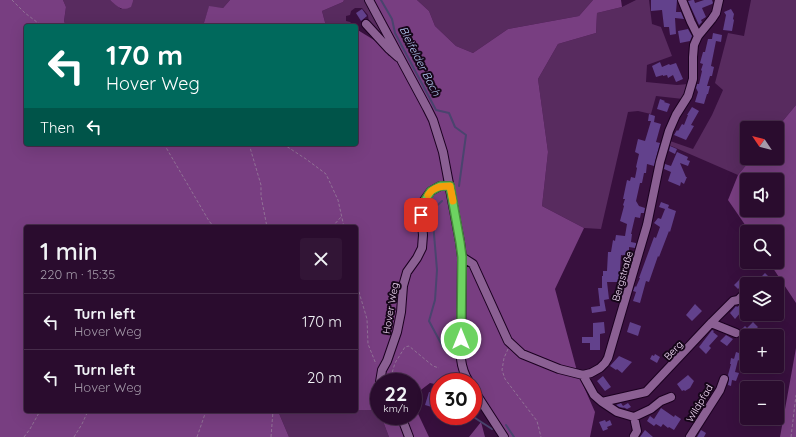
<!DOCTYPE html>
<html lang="en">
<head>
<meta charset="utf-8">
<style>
	:root { --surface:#2a0c2e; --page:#321536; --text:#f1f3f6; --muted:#a59baa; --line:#462c4a }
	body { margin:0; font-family:Quicksand,sans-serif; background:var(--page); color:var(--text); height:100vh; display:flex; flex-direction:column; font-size:15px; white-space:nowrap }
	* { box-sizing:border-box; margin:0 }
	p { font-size:13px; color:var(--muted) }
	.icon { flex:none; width:22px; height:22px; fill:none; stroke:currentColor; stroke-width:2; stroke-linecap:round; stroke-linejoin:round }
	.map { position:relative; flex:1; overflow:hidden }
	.details { position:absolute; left:24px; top:225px; width:334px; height:188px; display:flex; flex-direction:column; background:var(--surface); border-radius:4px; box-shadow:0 4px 16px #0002,0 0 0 1px var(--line) }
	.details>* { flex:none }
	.banner { position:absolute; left:24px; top:24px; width:334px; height:122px; border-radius:4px; box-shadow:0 4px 16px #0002,0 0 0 1px var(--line); background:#00695c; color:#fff; overflow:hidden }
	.needle { width:26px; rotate:305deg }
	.fabs { position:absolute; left:740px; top:121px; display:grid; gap:8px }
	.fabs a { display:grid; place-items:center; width:44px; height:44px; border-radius:4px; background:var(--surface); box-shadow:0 4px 16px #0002,0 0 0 1px var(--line); font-size:20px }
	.speed { position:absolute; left:370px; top:373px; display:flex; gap:8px; font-size:20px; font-weight:700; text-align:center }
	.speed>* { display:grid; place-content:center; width:52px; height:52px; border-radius:50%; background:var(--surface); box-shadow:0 4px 16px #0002,0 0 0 1px var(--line); line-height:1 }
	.speed small { font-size:10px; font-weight:400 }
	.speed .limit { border:6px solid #d22; background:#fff; color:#111 }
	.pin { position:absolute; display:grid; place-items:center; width:34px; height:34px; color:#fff; margin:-17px; border-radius:8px; box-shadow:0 2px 6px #0006 }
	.me { position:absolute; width:44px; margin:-22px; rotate:0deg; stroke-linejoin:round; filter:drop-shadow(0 0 3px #0008) }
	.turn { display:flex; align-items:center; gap:14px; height:84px; padding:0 16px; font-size:18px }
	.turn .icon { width:52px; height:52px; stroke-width:2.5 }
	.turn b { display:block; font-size:28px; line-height:34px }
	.then { display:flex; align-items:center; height:38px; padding:0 16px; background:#0003; gap:8px; font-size:15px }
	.round { display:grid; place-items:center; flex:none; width:42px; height:42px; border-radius:4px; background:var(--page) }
	.summary { display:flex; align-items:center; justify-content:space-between; height:68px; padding:0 16px }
	h1 { font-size:24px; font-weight:600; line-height:30px }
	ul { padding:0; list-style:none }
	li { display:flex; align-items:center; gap:12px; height:56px; padding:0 16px; border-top:1px solid var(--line) }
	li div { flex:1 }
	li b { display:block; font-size:15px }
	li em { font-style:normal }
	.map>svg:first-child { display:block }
	.green { fill:#582b5f }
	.forest { fill:#783e81; fill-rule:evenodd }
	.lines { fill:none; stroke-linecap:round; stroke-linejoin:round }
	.stream { stroke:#4a446e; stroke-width:2 }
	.building { fill:#62418c }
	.minor-casing { stroke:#1b0120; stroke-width:10 }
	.path { stroke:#917196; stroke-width:1; stroke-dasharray:3 2; stroke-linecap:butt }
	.minor { stroke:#8b6093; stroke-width:8 }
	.route-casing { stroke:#47893f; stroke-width:10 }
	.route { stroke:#6dd361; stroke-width:7 }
	.slow { stroke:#f59e0b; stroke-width:7 }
	.labels { text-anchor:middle; stroke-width:4; stroke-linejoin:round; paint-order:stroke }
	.street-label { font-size:10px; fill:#f5ddf9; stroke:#160619 }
	.water-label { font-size:11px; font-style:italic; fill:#b0c7ee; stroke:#160619 }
</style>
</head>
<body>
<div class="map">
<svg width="796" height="437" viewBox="0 0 796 437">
	<rect width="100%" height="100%" fill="#38103e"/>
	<path class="green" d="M 63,0 L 110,0 L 121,9 L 133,0 L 230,0 L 223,8 L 209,7 L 203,26 L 66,26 L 64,21 L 66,7 Z
		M 344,0 L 365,0 L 392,49 L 369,23 L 368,15 L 362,8 L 355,8 L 351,11 L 350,15 L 346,16 L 346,21 L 350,22 L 354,26 L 326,26 L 322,11 L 343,2 Z
		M 417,0 L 593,0 L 579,16 L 508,29 L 473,53 L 456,46 L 435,26 L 429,11 Z
		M 636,0 L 649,0 L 652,24 L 661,27 L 672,56 L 647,65 L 646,82 L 677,85 L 688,84 L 683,99 L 656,96 L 651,114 L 638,111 L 628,112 L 601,229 L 584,228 L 542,206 L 548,152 L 538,79 L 558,44 L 596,33 L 597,13 L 622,7 Z
		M 751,0 L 796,0 L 796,105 L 777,128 L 747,128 L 747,158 L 752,158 L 738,175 L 669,145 L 670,141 L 693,149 L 712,115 L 723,90 L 715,83 L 728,33 L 744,36 Z
		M 356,410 L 379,410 L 379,416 L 381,416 L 389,437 L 289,437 L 278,411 L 356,411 Z"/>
	<path class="forest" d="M 0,0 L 63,0 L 66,7 L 64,21 L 66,26 L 26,26 L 26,144 L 356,144 L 356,29 L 379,43 L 389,56 L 395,55 L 365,0 L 417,0 L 429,11 L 435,26 L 456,46 L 473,53 L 508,29 L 579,16 L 593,0 L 621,0 L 622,7 L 597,13 L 596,33 L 558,44 L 538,79 L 548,152 L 542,206 L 584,228 L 555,289 L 577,371 L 595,412 L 590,437 L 506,437 L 485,406 L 473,397 L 473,382 L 439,382 L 439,385 L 430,383 L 413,396 L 413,382 L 379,382 L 379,410 L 356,410 L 356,227 L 26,227 L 26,411 L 278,411 L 289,437 L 0,437 Z
		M 110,0 L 133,0 L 133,1 L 131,7 C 121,12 117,6 110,0 Z
		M 230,0 L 344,0 L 343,2 L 322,11 L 326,26 L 203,26 L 209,6 L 223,8 Z
		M 796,105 L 796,303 L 769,262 L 777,262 L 777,232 L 750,232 L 728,200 L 738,175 L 752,158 L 777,158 L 777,128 ZM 747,180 L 777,180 L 777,210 L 747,210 Z
		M 796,348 L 796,437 L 780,437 Z
		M 413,403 L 429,437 L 389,437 L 381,416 L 413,416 Z
		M 481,422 L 485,437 L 469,437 Z"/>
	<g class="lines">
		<path class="stream" d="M 381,0 L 392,19 L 395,33 L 436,110 L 449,113 L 455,127 L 466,135 L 459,186
			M 442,201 L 432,210 L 437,270 L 435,300 L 429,321 L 444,349 L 451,353
			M 449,375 L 454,382
			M 472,416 L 492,429
			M 506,425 L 514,437"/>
	</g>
	<path class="building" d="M 651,0 L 677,0 L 676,12 L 681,12 L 684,19 L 675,18 L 676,34 L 670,35 L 669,27 L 664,27 L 662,10 L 651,11 Z
		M 692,0 L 694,0 L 695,3 L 704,0 L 712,0 L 713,3 L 712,4 L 702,8 L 706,17 L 701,20 L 702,22 L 699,25 L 688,1 Z
		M 362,9 L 367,16 L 361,21 L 356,13 Z
		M 731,9 L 734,14 L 733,19 L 734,20 L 732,31 L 723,30 L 726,15 L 724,12 Z
		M 688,29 L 692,36 L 690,41 L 680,43 L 678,31 Z
		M 713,33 L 722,35 L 721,42 L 716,41 L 711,66 L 714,67 L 712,76 L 710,76 L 707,86 L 710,86 L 708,94 L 707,94 L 704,104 L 695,102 L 698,92 L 696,88 L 697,84 L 699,84 L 702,71 L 701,70 L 703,64 L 700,63 L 703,52 L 705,52 L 708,39 L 712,39 Z
		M 660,62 L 662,67 L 669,64 L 670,65 L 676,63 L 683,79 L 676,82 L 673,75 L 668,78 L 667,75 L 663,76 L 663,75 L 656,77 L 652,66 Z
		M 660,99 L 665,101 L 664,102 L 670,104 L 667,112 L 657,109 Z
		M 692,107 L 699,111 L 691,125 L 694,126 L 686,140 L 674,135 L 677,130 L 678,131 L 682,124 L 684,125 L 688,115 L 687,115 Z
		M 649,114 L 655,116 L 654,122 L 661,124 L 656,142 L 660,143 L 654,166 L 647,164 L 646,173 L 644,173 L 642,183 L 640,183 L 636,201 L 639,206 L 645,208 L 644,213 L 641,213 L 640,218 L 635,217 L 631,234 L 632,234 L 631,242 L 636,243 L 636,245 L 635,248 L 629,247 L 629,256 L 621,255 L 620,270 L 622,270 L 622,282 L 607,282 L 609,299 L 604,300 L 606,311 L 592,313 L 591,307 L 600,306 L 598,288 L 602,288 L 602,276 L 603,276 L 603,271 L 607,271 L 608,252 L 611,252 L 613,240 L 615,241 L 616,235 L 625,236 L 627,224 L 620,221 L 624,206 L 623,205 L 625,199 L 623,199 L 627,180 L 630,181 L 631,177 L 635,178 L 637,168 L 636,167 L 639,154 L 635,152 L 638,139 L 645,141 L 651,121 L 648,121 Z
		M 670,146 L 677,149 L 675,154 L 669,151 Z
		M 677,152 L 688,157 L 687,160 L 690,161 L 688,166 L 680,163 L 686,177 L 687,177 L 684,184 L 681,182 L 680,186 L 668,181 L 671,172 L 664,169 L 665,164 L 671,166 Z
		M 661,202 L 669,205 L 668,208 L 676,211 L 670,232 L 669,231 L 659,257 L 658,256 L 649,282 L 646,281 L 640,303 L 633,301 L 636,292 L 633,291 L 635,286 L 636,287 L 640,278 L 639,278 L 654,237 L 656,238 L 660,227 L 654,223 L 658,218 L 661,219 L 665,209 L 659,207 Z
		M 765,273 L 769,277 L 766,280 L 770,284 L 754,284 Z
		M 740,279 L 744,283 L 738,289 L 734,285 Z
		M 743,303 L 746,306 L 741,311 L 742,311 L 735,319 L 730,313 L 736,306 L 737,307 Z
		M 695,304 L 702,311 L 692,321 L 686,315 Z
		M 604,322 L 605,333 L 600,334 L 600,350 L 590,350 L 590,343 L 582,343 L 582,337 L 593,337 L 593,323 Z
		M 630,322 L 641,326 L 638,336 L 627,332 Z
		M 753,322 L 758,327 L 755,330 L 757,331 L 752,336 L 746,336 L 741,330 L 745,326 L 747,328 Z
		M 712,330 L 714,331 L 713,332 L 718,336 L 709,346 L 711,348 L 706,354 L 699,347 Z
		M 726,335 L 733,339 L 727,346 L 720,341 Z
		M 736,352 L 742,354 L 741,361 L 734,359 Z
		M 655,354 L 660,357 L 657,363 L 650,359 L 652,355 L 654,356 Z
		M 619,356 L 632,362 L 622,373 L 617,369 L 616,370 L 610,366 Z
		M 731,358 L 738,360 L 735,372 L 739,373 L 736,381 L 732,380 L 731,386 L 728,385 L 729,378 L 728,375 L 731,364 L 730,364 Z
		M 688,375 L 694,381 L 690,388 L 685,391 L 684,390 L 682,391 L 677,384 Z
		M 603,376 L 611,387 L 605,391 L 597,381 Z
		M 429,392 L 439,395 L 439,398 L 435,408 L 425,405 Z
		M 621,403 L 623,406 L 628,403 L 631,407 L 627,409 L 623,407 L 624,408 L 619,407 L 616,405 Z
		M 661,408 L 674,417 L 675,415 L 681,419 L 674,430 L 669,427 L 668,428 L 663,424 L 661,427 L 656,424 L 654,426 L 647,421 L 650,416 L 654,419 Z
		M 605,420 L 606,422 L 610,420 L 612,425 L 607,427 L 608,429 L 603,431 L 599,422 Z
		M 645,430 L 653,437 L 640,437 Z
		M 701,430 L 706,433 L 704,437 L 697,437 Z"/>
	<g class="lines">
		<defs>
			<path id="minor" d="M 369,0 L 427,108 L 433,120 L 443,152 L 460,242 L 462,257 L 461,359 C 462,368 464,374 469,382
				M 682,0 L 691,22 L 698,36
				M 366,24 L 389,49 L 398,57
				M 462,257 L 473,264 L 508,341 L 522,354 L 559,369 L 583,375 L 591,373 L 600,368 L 605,363 L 608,358 L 647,225 L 660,162 L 669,131 L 676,115 L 688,96 L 693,79 L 693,57 L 694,45 L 698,36 L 712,19 L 716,13 L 719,0
				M 711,323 L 736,333
				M 583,375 L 594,395 L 602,402 L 646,392 L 711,323 L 733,301 L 738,300 L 747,291
				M 380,382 L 382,370 L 387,361 L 397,332 L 401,312 L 403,286 L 407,272 L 417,258 L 422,248 L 423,235 L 421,215 L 423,202 L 431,191 L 440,186 L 450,186
				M 473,389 L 504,437
				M 602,402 L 617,412 L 634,417 L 651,409 L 661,401 L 671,397
				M 401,416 L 409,437
				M 634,417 L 637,431 L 634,436
				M 690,437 L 720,390 L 724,379"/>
		</defs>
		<use href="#minor" class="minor-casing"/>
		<path class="path" d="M 12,0 L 25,13 L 42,26
			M 164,144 L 209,221 L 214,227
			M 249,144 L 261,185 L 261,196 L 267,227
			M 283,144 L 306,159 L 326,174 L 338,200 L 344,227
			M 332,227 L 342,216
			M 356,282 L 367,319 L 368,344 L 376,364
			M 508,349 L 504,358 L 502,370 L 505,379 L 537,421 L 541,437
			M 394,382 L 392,373 L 395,363 L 405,347 L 409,346 L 433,366 L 439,368
			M 24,437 L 30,429 L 40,411
			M 74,437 L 82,424 L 88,411
			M 197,437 L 206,411
			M 271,437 L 273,411
			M 791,437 L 796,395"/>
		<use href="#minor" class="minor"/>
	</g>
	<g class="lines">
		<defs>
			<path id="route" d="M 421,215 L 424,202 L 431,191 L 440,186 L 450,186 L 460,242 L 462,257 L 461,339"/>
		</defs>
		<use href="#route" class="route-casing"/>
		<use href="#route" class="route"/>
		<path class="slow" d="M 428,195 C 433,187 441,186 450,186 L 453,201"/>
	</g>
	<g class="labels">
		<g class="street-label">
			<text transform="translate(622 276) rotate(-74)" y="4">Bergstraße</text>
			<text transform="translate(390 308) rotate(-80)" y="4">Hover Weg</text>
			<text transform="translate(673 350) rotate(-47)" y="4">Berg</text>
			<text transform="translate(699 403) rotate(-59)" y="4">Wildpfad</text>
		</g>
		<g class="water-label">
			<text transform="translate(420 61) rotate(63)" y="4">Bleifelder Bach</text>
		</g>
	</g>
</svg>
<div class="fabs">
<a><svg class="needle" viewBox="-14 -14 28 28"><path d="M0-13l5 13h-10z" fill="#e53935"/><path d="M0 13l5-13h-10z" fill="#a59baa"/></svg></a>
<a><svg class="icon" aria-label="sound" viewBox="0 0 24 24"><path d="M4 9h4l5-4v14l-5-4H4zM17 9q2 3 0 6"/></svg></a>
<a><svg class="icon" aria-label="search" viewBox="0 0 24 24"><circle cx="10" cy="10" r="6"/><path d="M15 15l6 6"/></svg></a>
<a><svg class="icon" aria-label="layers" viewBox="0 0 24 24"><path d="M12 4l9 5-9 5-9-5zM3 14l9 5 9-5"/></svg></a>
<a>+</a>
<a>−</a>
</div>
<div class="speed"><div>22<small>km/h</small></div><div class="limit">30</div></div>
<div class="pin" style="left:421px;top:215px;background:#d93025"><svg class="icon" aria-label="arrive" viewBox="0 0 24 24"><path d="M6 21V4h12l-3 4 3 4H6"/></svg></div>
<svg class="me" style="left:461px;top:339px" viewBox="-20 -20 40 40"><circle r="17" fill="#6dd361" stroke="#fff" stroke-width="3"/><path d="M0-11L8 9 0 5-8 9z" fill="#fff"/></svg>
<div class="banner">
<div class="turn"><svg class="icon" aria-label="left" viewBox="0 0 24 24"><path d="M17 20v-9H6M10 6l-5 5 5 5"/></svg><div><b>170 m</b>Hover Weg</div></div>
<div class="then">Then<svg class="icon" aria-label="left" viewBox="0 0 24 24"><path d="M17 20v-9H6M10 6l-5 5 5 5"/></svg></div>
</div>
<section class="details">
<div class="summary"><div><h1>1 min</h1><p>220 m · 15:35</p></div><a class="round"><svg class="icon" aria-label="close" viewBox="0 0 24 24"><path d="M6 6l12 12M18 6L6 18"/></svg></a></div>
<ul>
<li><svg class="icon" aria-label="left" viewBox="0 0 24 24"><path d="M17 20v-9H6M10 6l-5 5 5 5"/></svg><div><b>Turn left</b><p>Hover Weg</p></div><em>170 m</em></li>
<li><svg class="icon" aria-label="left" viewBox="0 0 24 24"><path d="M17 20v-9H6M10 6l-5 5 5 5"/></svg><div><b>Turn left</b><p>Hover Weg</p></div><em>20 m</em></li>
</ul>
</section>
</div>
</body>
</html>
